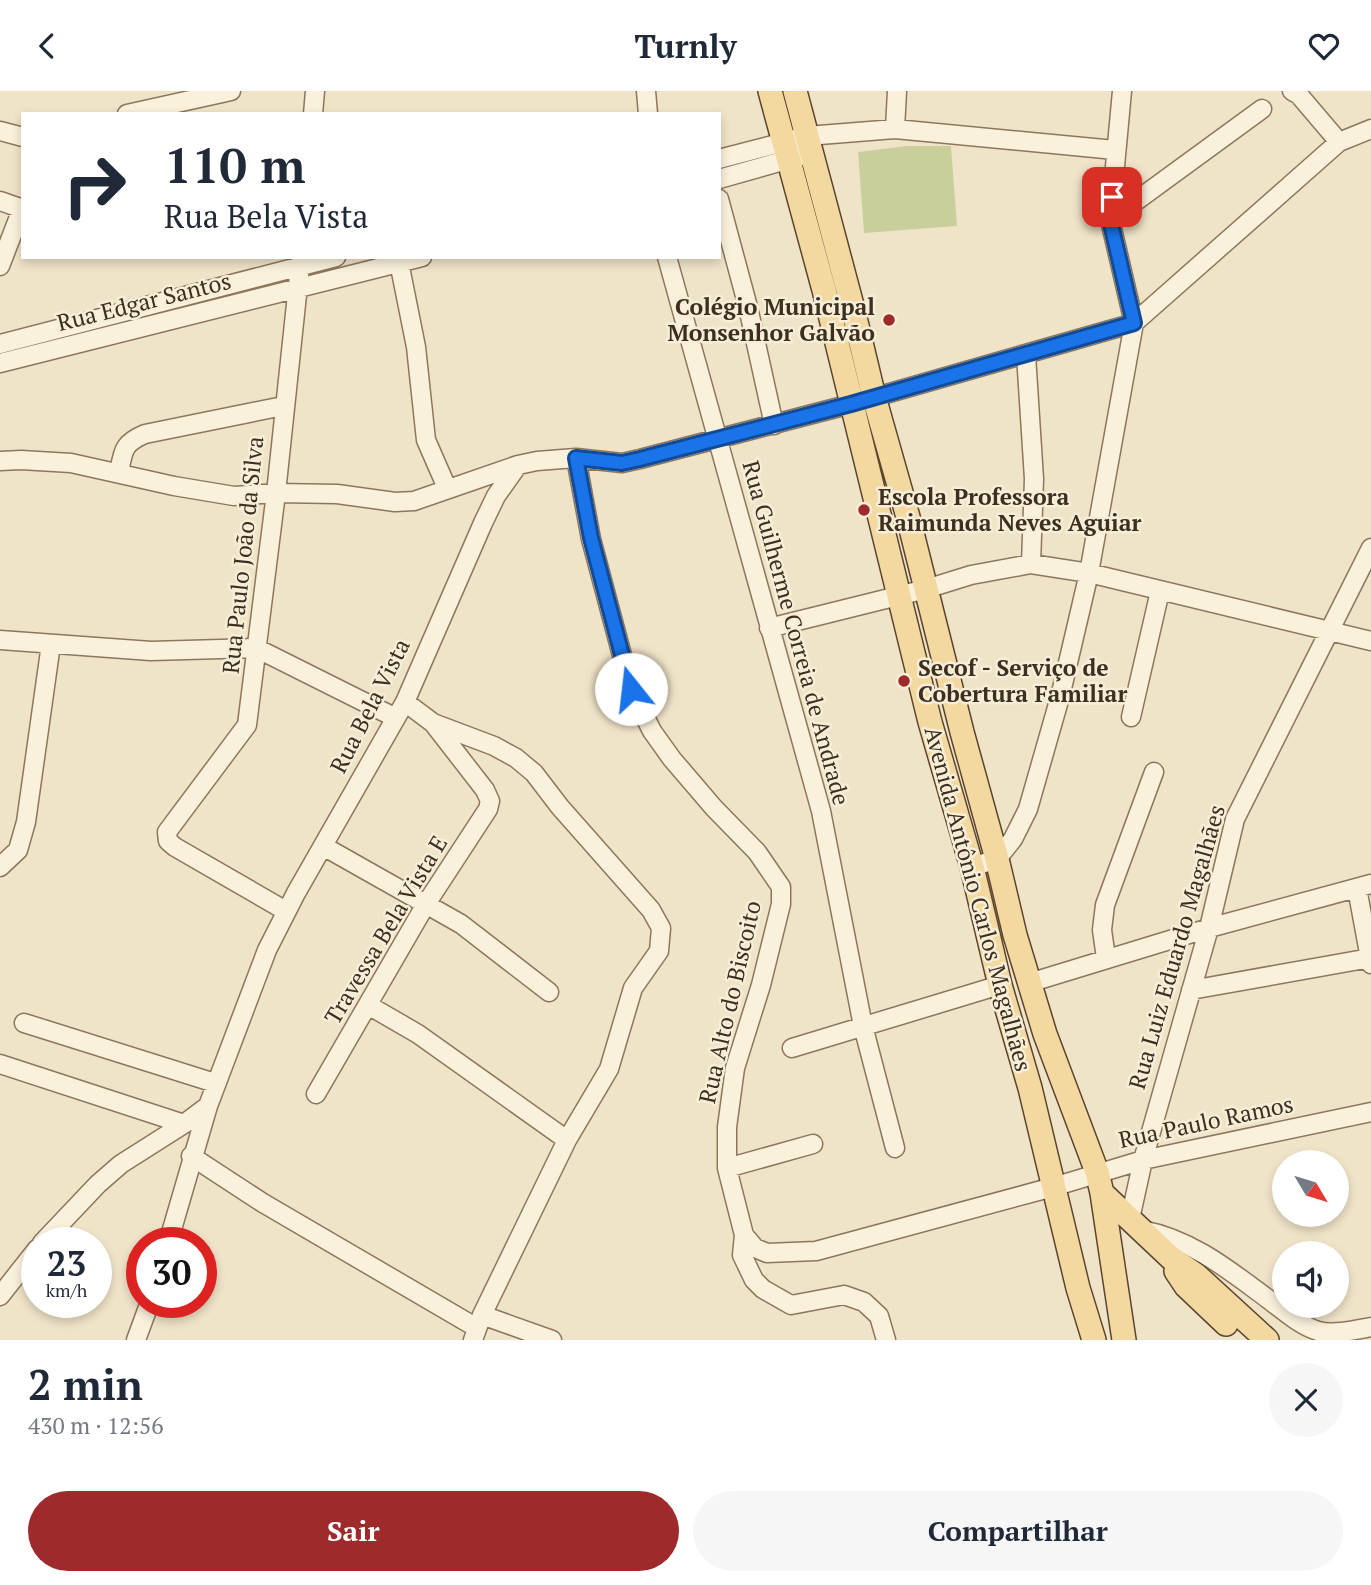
<!DOCTYPE html>
<html lang="pt">
<head>
<meta charset="utf-8">
<style>
	:root { --surface:#fff; --page:#f6f6f7; --text:#1f2937; --muted:#747a83; --accent:#9e2a2b }
	body { margin:0; font-family:"PT Serif",serif; background:var(--page); color:var(--text); height:100vh; display:flex; flex-direction:column; font-size:26px; white-space:nowrap }
	* { box-sizing:border-box; margin:0 }
	p { font-size:23px; color:var(--muted) }
	.icon { flex:none; width:38px; height:38px; fill:none; stroke:currentColor; stroke-width:2; stroke-linecap:round; stroke-linejoin:round }
	.map { position:relative; height:1249px; overflow:hidden }
	.side { display:flex; flex-direction:column; background:var(--surface); flex:1 }
	.side>* { flex:none }
	.top-card { position:absolute; left:21px; top:21px; width:700px; height:147px; border-radius:0px; box-shadow:0 4px 10px #0003; background:#fff; color:var(--text); overflow:hidden }
	.needle { width:46px; rotate:128deg }
	.fabs { position:absolute; left:1272px; top:1059px; display:grid; gap:14px }
	.fabs a { display:grid; place-items:center; width:77px; height:77px; border-radius:50%; background:var(--surface); box-shadow:0 4px 10px #0003; font-size:35px }
	.speed { position:absolute; left:21px; top:1136px; display:flex; gap:14px; font-size:35px; font-weight:700; text-align:center }
	.speed>* { display:grid; place-content:center; width:91px; height:91px; border-radius:50%; background:var(--surface); box-shadow:0 4px 10px #0003; line-height:1 }
	.speed small { font-size:18px; font-weight:400 }
	.speed .limit { border:10px solid #d22; background:#fff; color:#111 }
	.pin { position:absolute; display:grid; place-items:center; width:60px; height:60px; color:#fff; margin:-30px; border-radius:14px; box-shadow:0 4px 10px #0006 }
	.me { position:absolute; width:77px; margin:-38px; rotate:344deg; stroke-linejoin:round; filter:drop-shadow(0 0 5px #0008) }
	.turn { display:flex; align-items:center; gap:24px; height:147px; padding:0 28px; font-size:32px }
	.turn .icon { width:91px; height:91px; stroke-width:2.5 }
	.turn b { display:block; font-size:49px; line-height:60px }
	.round { display:grid; place-items:center; flex:none; width:74px; height:74px; border-radius:37px; background:var(--page) }
	.headline { display:flex; align-items:center; justify-content:space-between; height:119px; padding:0 28px }
	h1 { font-size:42px; font-weight:700; line-height:52px }
	.button { display:flex; gap:14px; margin-top:auto; padding:14px 28px }
	.button a { flex:1; height:80px; border-radius:42px; background:var(--accent); color:#fff; font-size:28px; font-weight:700; line-height:80px; text-align:center }
	.button a+a { background:var(--page); color:var(--text) }
	header { display:flex; justify-content:space-between; align-items:center; height:91px; padding:0 28px; background:var(--surface); font-size:32px; font-weight:700 }
	.map>svg:first-child { display:block }
	.green { fill:#c9cf9b }
	.lines { fill:none; stroke-linecap:round; stroke-linejoin:round }
	.minor-casing { stroke:#8d765c; stroke-width:21 }
	.major-casing { stroke:#5b4430; stroke-width:26 }
	.minor { stroke:#faf1dc; stroke-width:18 }
	.major { stroke:#f3d9a0; stroke-width:23 }
	.route-casing { stroke:#114b97; stroke-width:18 }
	.route { stroke:#1a73e8; stroke-width:12 }
	.poi-dot { fill:#9e2a2b; stroke:#f7eed8; stroke-width:2.5 }
	.labels { text-anchor:middle; stroke-width:5; stroke-linejoin:round; paint-order:stroke }
	.street-label { font-size:23px; fill:#3d2e20; stroke:#f7eed8 }
	.poi-label { font-size:23px; font-weight:bold; fill:#3d2e20; stroke:#f7eed8; text-anchor:start }
</style>
</head>
<body>
<header><svg class="icon" aria-label="back" viewBox="0 0 24 24"><path d="M15 5l-7 7 7 7"/></svg>Turnly<svg class="icon" aria-label="heart" viewBox="0 0 24 24"><path d="M12 20l-8-8c-3-5 5-10 8-4 3-6 11-1 8 4z"/></svg></header>
<div class="map">
<svg width="1371" height="1249" viewBox="0 0 1371 1249">
	<rect width="100%" height="100%" fill="#f0e4c8"/>
	<path class="green" d="M 907,55 L 951,55 L 957,135 L 864,142 L 858,61 Z"/>
	<g class="lines">
		<defs>
			<path id="minor" d="M 646,0 L 648,23
				M 1292,0 L 1299,4 L 1339,51
				M 127,23 L 231,0
				M 313,23 L 315,0
				M 895,38 L 897,0
				M 0,40 L 23,46
				M 719,68 L 807,45 L 895,38 L 1115,59
				M 719,88 L 811,62
				M 719,108 L 748,216 L 774,334
				M 0,110 L 23,118
				M 1110,129 L 1262,18
				M 398,166 L 416,256 L 426,349 L 447,397
				M 667,166 L 821,720 L 863,935 L 895,1057
				M 0,175 L 22,118
				M 0,253 L 336,166
				M 1026,264 L 1034,388 L 1031,473
				M 0,272 L 422,166
				M 576,367 L 591,448 L 631,598 L 652,640 L 672,668 L 714,717 L 757,761 L 781,796 L 781,813 L 761,894 L 735,977 L 727,1036 L 727,1077 L 744,1144 L 742,1164 L 754,1189 L 763,1198 L 791,1214 L 844,1204 L 864,1211 L 879,1225 L 886,1249
				M 0,370 L 21,369 L 71,372 L 174,395 L 234,405 L 276,402 L 337,403 L 395,411 L 414,410 L 518,374 L 537,370 L 576,367 L 622,372 L 640,368 L 851,313 L 1134,232 L 1339,51 L 1371,38
				M 119,382 C 123,360 123,352 145,343 L 283,315
				M 769,537 L 926,498 L 971,484 L 1031,473 L 1089,482 L 1371,550
				M 0,549 L 151,560 L 256,557 L 396,627
				M 405,611 L 433,632 L 494,655 L 516,667 L 534,682 L 560,716 L 651,819 L 661,837 L 659,860 L 633,897 L 609,978 L 567,1049 L 482,1224 L 473,1249
				M 1131,626 L 1160,500
				M 323,755 L 461,833 L 549,901
				M 0,776 L 18,759 L 26,731 L 51,553
				M 972,776 L 997,768 L 1013,748 L 1028,718 L 1060,606 L 1089,482 L 1134,232 L 1110,129 L 1122,0
				M 1357,797 L 1371,873
				M 286,820 L 175,756 L 168,750 L 167,741 L 247,634 L 276,402 L 301,166
				M 1106,867 L 1102,839 L 1105,814 L 1154,681
				M 1029,892 L 1209,837 L 1371,793
				M 1191,899 L 1370,867
				M 368,914 L 418,943 L 567,1049
				M 24,932 L 215,992
				M 792,957 L 1000,894
				M 0,973 L 184,1033
				M 316,1003 L 426,813 L 488,718 L 490,710 L 485,699 L 433,632
				M 191,1065 L 263,1112 L 477,1237
				M 727,1077 L 813,1053
				M 1130,1128 L 1143,1069 L 1209,837 L 1235,728 L 1371,457
				M 1142,1139 C 1191,1148 1229,1179 1268,1208 C 1283,1219 1299,1234 1318,1240 C 1334,1244 1355,1239 1371,1236
				M 744,1144 L 755,1157 L 767,1162 L 816,1160 L 1053,1096 L 1143,1069 L 1371,1021
				M 42,1152 L 98,1093 L 121,1073 L 184,1033 L 208,1015 L 267,859 L 296,802 L 405,611 L 483,432 L 496,405 L 518,374
				M 168,1152 L 208,1015
				M 0,1205 L 37,1158
				M 482,1224 L 552,1249
				M 136,1249 L 150,1211"/>
			<path id="major" d="M 770,0 L 824,199 L 930,631 L 972,776 L 1000,894 L 1030,997 L 1078,1197 L 1094,1249
				M 795,0 L 853,218 L 874,306 L 908,426 L 962,641 L 997,768 L 1015,844 L 1045,943 L 1097,1081 L 1102,1102 L 1124,1249
				M 1102,1102 L 1171,1167 L 1196,1184 L 1267,1249
				M 1176,1180 L 1186,1195 L 1226,1233"/>
		</defs>
		<use href="#minor" class="minor-casing"/>
		<use href="#major" class="major-casing"/>
		<use href="#minor" class="minor"/>
		<use href="#major" class="major"/>
	</g>
	<g class="lines">
		<defs>
			<path id="route" d="M 631,598 L 591,447 L 576,367 L 622,372 L 640,368 L 851,313 L 1134,232 L 1110,129 L 1112,106"/>
		</defs>
		<use href="#route" class="route-casing"/>
		<use href="#route" class="route"/>
	</g>
	<g class="poi-dot">
		<circle cx="889" cy="229" r="7"/>
		<circle cx="864" cy="419" r="7"/>
		<circle cx="904" cy="590" r="7"/>
	</g>
	<g class="labels">
		<g class="street-label">
			<text transform="translate(144 211) rotate(-14)" y="8">Rua Edgar Santos</text>
			<text transform="translate(243 464) rotate(-84)" y="8">Rua Paulo João da Silva</text>
			<text transform="translate(796 542) rotate(75)" y="8">Rua Guilherme Correia de Andrade</text>
			<text transform="translate(370 615) rotate(-63)" y="8">Rua Bela Vista</text>
			<text transform="translate(978 808) rotate(75)" y="8">Avenida Antônio Carlos Magalhães</text>
			<text transform="translate(386 839) rotate(-59)" y="8">Travessa Bela Vista E</text>
			<text transform="translate(1177 856) rotate(-74)" y="8">Rua Luiz Eduardo Magalhães</text>
			<text transform="translate(730 911) rotate(-77)" y="8">Rua Alto do Biscoito</text>
			<text transform="translate(1206 1031) rotate(-12)" y="8">Rua Paulo Ramos</text>
		</g>
		<g class="poi-label">
			<text x="875" y="224" text-anchor="end">Colégio Municipal<tspan x="875" dy="26">Monsenhor Galvão</tspan></text>
			<text x="878" y="414">Escola Professora<tspan x="878" dy="26">Raimunda Neves Aguiar</tspan></text>
			<text x="918" y="585">Secof - Serviço de<tspan x="918" dy="26">Cobertura Familiar</tspan></text>
		</g>
	</g>
</svg>
<div class="fabs">
<a><svg class="needle" viewBox="-14 -14 28 28"><path d="M0-13l5 13h-10z" fill="#e53935"/><path d="M0 13l5-13h-10z" fill="#747a83"/></svg></a>
<a><svg class="icon" aria-label="sound" viewBox="0 0 24 24"><path d="M4 9h4l5-4v14l-5-4H4zM17 9q2 3 0 6"/></svg></a>
</div>
<div class="speed"><div>23<small>km/h</small></div><div class="limit">30</div></div>
<div class="pin" style="left:1112px;top:106px;background:#d93025"><svg class="icon" aria-label="arrive" viewBox="0 0 24 24"><path d="M6 21V4h12l-3 4 3 4H6"/></svg></div>
<svg class="me" style="left:631px;top:598px" viewBox="-20 -20 40 40"><circle r="19" fill="#fff"/><path d="M0-13L10 11 0 6-10 11z" fill="#1a73e8"/></svg>
<div class="top-card">
<div class="turn"><svg class="icon" aria-label="right" viewBox="0 0 24 24"><path d="M7 20v-9h11M14 6l5 5-5 5"/></svg><div><b>110 m</b>Rua Bela Vista</div></div>
</div>
</div>
<section class="side">
<div class="headline"><div><h1>2 min</h1><p>430 m · 12:56</p></div><a class="round"><svg class="icon" aria-label="close" viewBox="0 0 24 24"><path d="M6 6l12 12M18 6L6 18"/></svg></a></div>
<div class="button"><a>Sair</a><a>Compartilhar</a></div>
</section>
</body>
</html>
